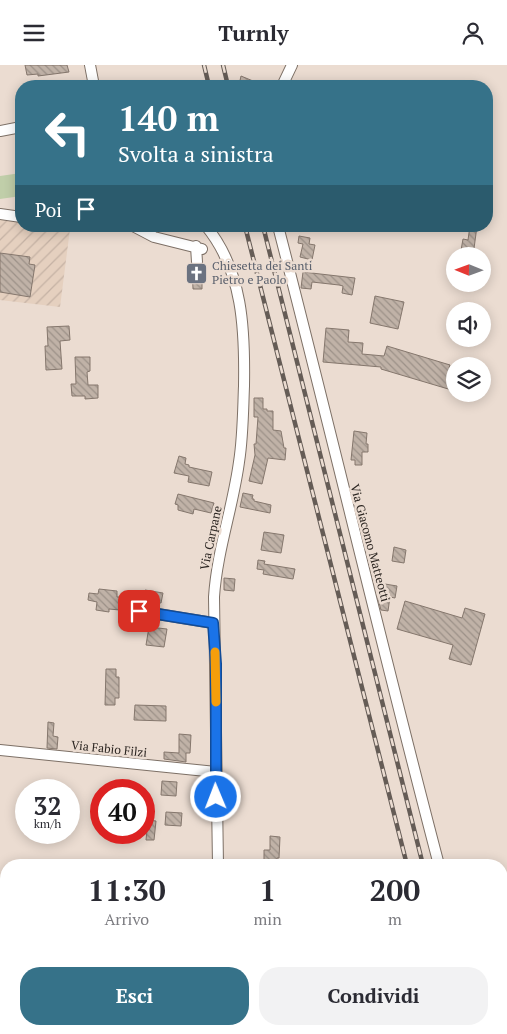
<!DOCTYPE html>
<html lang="it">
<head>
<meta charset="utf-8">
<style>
	:root { --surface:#fff; --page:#f2f2f3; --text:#2b2b33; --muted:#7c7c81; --accent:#367289 }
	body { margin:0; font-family:"PT Serif",serif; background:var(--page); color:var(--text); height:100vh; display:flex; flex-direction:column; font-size:19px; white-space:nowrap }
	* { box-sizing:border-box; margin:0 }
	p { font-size:16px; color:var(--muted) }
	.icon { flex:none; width:28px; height:28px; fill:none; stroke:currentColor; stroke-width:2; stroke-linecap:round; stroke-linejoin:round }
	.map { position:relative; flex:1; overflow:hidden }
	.sheet { position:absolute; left:0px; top:794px; width:508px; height:176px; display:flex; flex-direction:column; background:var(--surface); border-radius:20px 20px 0 0; box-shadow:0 2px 12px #0003 }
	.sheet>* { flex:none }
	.top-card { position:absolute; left:15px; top:15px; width:478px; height:152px; border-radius:20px; box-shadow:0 2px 12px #0003; background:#367289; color:#fff; overflow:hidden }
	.needle { width:32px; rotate:271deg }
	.buttons { position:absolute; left:446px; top:182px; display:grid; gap:10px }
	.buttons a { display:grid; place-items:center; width:45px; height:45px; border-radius:50%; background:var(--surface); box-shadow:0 2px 12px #0003; font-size:25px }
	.speed { position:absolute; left:15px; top:714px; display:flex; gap:10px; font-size:25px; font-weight:700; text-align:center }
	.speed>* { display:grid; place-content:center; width:65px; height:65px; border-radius:50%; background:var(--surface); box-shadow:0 2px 12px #0003; line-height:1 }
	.speed small { font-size:12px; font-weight:400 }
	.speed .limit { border:8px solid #d22; background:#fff; color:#111 }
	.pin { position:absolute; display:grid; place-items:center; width:42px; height:42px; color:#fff; margin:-21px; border-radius:10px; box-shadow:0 2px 8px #0006 }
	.me { position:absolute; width:55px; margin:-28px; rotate:359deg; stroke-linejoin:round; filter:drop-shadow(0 0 4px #0008) }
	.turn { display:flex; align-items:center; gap:18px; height:105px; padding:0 20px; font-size:22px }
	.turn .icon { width:65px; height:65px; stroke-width:2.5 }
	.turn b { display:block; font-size:35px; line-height:42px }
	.then { display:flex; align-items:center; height:48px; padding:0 20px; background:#0003; gap:10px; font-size:19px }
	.eta { display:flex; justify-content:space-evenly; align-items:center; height:85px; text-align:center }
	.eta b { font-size:30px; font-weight:700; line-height:35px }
	.button { display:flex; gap:10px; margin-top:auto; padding:10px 20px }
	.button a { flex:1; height:58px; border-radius:20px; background:var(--accent); color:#fff; font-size:20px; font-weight:700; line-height:58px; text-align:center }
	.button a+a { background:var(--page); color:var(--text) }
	header { display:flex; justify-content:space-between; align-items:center; height:65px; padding:0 20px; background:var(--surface); font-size:22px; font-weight:700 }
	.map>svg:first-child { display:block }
	.industrial { fill:url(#industrial-furrows) }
	.park { fill:#c0cea9 }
	.building { fill:url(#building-back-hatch); stroke:#85776d }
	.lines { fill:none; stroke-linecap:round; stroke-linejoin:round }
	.minor-casing { stroke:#7d7066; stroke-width:12 }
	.minor { stroke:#fff; stroke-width:10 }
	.rail-casing { stroke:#655c56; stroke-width:4.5 }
	.rail { stroke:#ebdcd1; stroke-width:2.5; stroke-dasharray:8; stroke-linecap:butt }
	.route-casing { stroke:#114b97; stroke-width:12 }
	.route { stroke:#1a73e8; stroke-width:9 }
	.slow { stroke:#f59e0b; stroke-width:9 }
	.labels { text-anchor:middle; stroke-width:5; stroke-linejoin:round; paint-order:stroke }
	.worship-label { font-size:12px; fill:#5b616d; stroke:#ebdcd1; text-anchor:start }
	.street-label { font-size:12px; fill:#2c2622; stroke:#ebdcd1 }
</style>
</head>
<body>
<header><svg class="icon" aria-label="menu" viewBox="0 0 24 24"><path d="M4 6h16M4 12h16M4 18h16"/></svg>Turnly<svg class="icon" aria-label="person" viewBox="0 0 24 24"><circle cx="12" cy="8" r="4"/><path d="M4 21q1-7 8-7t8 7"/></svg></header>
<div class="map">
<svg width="507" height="969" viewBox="0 0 507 969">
	<defs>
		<pattern id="industrial-furrows" width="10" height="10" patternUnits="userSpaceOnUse" patternTransform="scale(1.25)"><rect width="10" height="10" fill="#e5d0bf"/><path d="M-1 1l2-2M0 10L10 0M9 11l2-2" fill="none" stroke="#c5b2a4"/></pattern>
		<pattern id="building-back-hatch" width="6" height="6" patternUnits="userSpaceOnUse" patternTransform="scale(1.25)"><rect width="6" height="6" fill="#c0b2a7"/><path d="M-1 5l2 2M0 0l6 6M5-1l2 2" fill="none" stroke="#9c9188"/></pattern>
	</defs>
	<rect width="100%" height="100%" fill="#ebdcd1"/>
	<path class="industrial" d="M 0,154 L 21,157 L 21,161 L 49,161 L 70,164 L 60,242 L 0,235 Z"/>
	<path class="park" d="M 21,108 L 21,131 L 0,134 L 0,111 Z"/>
	<path class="building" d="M 25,0 L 67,0 L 69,7 L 38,11 L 38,9 L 27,10 Z
		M 241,11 L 265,21 L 239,20 Z
		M 470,161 L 477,161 L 473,191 L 460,191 L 463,174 L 468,175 Z
		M 299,171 L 310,173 L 309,179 L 315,180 L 312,195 L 300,192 L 303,179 L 298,178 Z
		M 0,188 L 30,192 L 29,199 L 35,200 L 30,232 L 0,227 Z
		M 192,202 L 197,204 L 202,202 L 202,224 L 193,224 Z
		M 303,207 L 355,213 L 352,230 L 342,228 L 343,221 L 339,220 L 312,217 L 311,224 L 301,223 Z
		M 375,231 L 404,237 L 398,264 L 370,258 Z
		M 69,261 L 70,275 L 60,276 L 62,304 L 46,305 L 45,281 L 48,281 L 47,262 Z
		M 326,263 L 349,265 L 348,277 L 363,278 L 362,289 L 384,291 L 387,281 L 450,300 L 449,303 L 455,305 L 455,326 L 381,304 L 381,302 L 323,297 Z
		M 75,292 L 90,292 L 90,306 L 87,307 L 88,320 L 98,320 L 98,333 L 85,334 L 85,331 L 72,331 L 71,319 L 76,319 Z
		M 254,333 L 263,333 L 263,344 L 267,344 L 267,346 L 273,346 L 273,365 L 281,366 L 284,383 L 286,383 L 285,395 L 268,393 L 262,419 L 249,416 L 255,390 L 254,379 L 256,379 L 258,352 L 254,352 Z
		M 354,366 L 367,368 L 366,379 L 368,379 L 368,387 L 362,387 L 362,400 L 355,400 L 355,395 L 351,395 Z
		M 179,391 L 186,393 L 185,399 L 189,400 L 189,402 L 212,407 L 209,421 L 188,417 L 189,411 L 174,408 Z
		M 243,428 L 253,430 L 252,434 L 254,434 L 254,436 L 271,440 L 270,448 L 240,442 Z
		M 178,429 L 214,438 L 211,448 L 194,444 L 193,449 L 178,445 L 178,440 L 175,439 Z
		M 264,467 L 284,470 L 281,488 L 261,485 Z
		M 394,482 L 406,485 L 404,498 L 392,496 Z
		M 258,495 L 265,496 L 264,499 L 295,504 L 293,514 L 263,509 L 264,505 L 257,504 Z
		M 224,513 L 235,514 L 234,526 L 224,525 Z
		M 385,519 L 397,521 L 395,533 L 390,532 L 388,546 L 381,545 L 378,534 L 379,528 L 383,529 Z
		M 99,524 L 117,526 L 117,532 L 121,532 L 120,545 L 109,544 L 109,547 L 96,545 L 97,537 L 88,535 L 89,528 L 98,529 Z
		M 145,525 L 163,528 L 161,538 L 143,536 Z
		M 405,536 L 462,553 L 465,543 L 485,549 L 471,600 L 449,594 L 453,580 L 397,564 Z
		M 149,562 L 167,564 L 164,582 L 146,580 Z
		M 106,604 L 116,604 L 116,612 L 119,612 L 119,633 L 115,633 L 115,640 L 105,640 Z
		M 135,640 L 166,641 L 166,656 L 134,655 Z
		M 48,657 L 54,658 L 53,671 L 58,672 L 57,684 L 47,683 Z
		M 179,669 L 191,670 L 190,688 L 186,688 L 186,697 L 164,694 L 164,687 L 179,688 Z
		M 162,716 L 177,717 L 176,731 L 161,730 Z
		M 166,747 L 182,748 L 181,761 L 165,760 Z
		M 148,755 L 156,756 L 154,775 L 146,775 Z
		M 270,771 L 280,772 L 279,793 L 277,793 L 277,800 L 264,800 L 264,785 L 270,785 Z"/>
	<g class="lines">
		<defs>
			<path id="minor" d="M 90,0 L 94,21
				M 282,21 L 292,0
				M 0,66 L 21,62
				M 0,149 L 21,152
				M 93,161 L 107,161
				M 133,161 L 154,172 L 202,184
				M 206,161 C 243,206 245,265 244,321 C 243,346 243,372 239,397 C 233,442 217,486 214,532 L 218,800
				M 278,161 C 333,374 383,587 439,800
				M 196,181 L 197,197
				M 139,546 L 213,558
				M 0,685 L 216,707
				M 0,909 L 6,911
				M 483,964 L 486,969
				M 199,969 L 199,964"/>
		</defs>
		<use href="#minor" class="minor-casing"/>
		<use href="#minor" class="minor"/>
		<defs>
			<path id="rail" d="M 204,0 L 209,21
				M 223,0 L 228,21
				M 245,161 L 407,800
				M 263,161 L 423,800
				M 442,964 L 444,969
				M 464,964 L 466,969"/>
		</defs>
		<use href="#rail" class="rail-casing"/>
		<use href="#rail" class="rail"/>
	</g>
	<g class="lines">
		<defs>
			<path id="route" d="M 139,546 L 213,558 L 216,599 L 216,732"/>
		</defs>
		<use href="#route" class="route-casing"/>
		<use href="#route" class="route"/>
		<path class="slow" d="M 215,587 L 216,637"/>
	</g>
	<defs>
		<symbol id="church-square" viewBox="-11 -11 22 22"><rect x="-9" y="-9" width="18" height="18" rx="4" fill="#6b7280" stroke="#ebdcd1"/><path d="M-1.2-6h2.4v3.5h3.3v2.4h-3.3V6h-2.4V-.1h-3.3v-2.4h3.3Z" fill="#fff"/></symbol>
	</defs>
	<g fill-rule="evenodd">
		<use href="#church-square" x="184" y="196" width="25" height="25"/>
	</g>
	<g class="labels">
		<g class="worship-label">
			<text x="212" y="205">Chiesetta dei Santi<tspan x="212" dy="14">Pietro e Paolo</tspan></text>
		</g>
		<g class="street-label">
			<text transform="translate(211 473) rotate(-78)" y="4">Via Carpane</text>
			<text transform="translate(370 478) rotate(75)" y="4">Via Giacomo Matteotti</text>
			<text transform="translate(109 684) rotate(6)" y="4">Via Fabio Filzi</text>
		</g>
	</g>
</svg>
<div class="buttons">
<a><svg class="needle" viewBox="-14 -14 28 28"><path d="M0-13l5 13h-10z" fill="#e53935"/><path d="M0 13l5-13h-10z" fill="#7c7c81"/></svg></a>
<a><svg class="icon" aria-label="sound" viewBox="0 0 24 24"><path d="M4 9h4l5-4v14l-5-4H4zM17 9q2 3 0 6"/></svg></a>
<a><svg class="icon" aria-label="layers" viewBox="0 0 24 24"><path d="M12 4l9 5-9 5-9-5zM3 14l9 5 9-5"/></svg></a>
</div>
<div class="speed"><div>32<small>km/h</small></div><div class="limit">40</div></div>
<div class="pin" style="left:139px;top:546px;background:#d93025"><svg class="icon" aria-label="arrive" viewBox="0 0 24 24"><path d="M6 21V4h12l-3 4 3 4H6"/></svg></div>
<svg class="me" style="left:216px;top:732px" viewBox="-20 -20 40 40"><circle r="17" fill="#1a73e8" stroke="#fff" stroke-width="3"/><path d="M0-11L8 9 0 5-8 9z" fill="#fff"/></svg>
<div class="top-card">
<div class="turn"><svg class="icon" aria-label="left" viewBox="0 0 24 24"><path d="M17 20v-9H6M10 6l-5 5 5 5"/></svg><div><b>140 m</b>Svolta a sinistra</div></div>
<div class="then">Poi<svg class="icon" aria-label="arrive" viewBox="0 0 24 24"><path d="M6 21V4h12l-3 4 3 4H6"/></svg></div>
</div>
<section class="sheet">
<div class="eta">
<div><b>11:30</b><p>Arrivo</p></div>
<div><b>1</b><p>min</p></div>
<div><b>200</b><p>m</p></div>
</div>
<div class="button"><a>Esci</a><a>Condividi</a></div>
</section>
</div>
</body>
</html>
